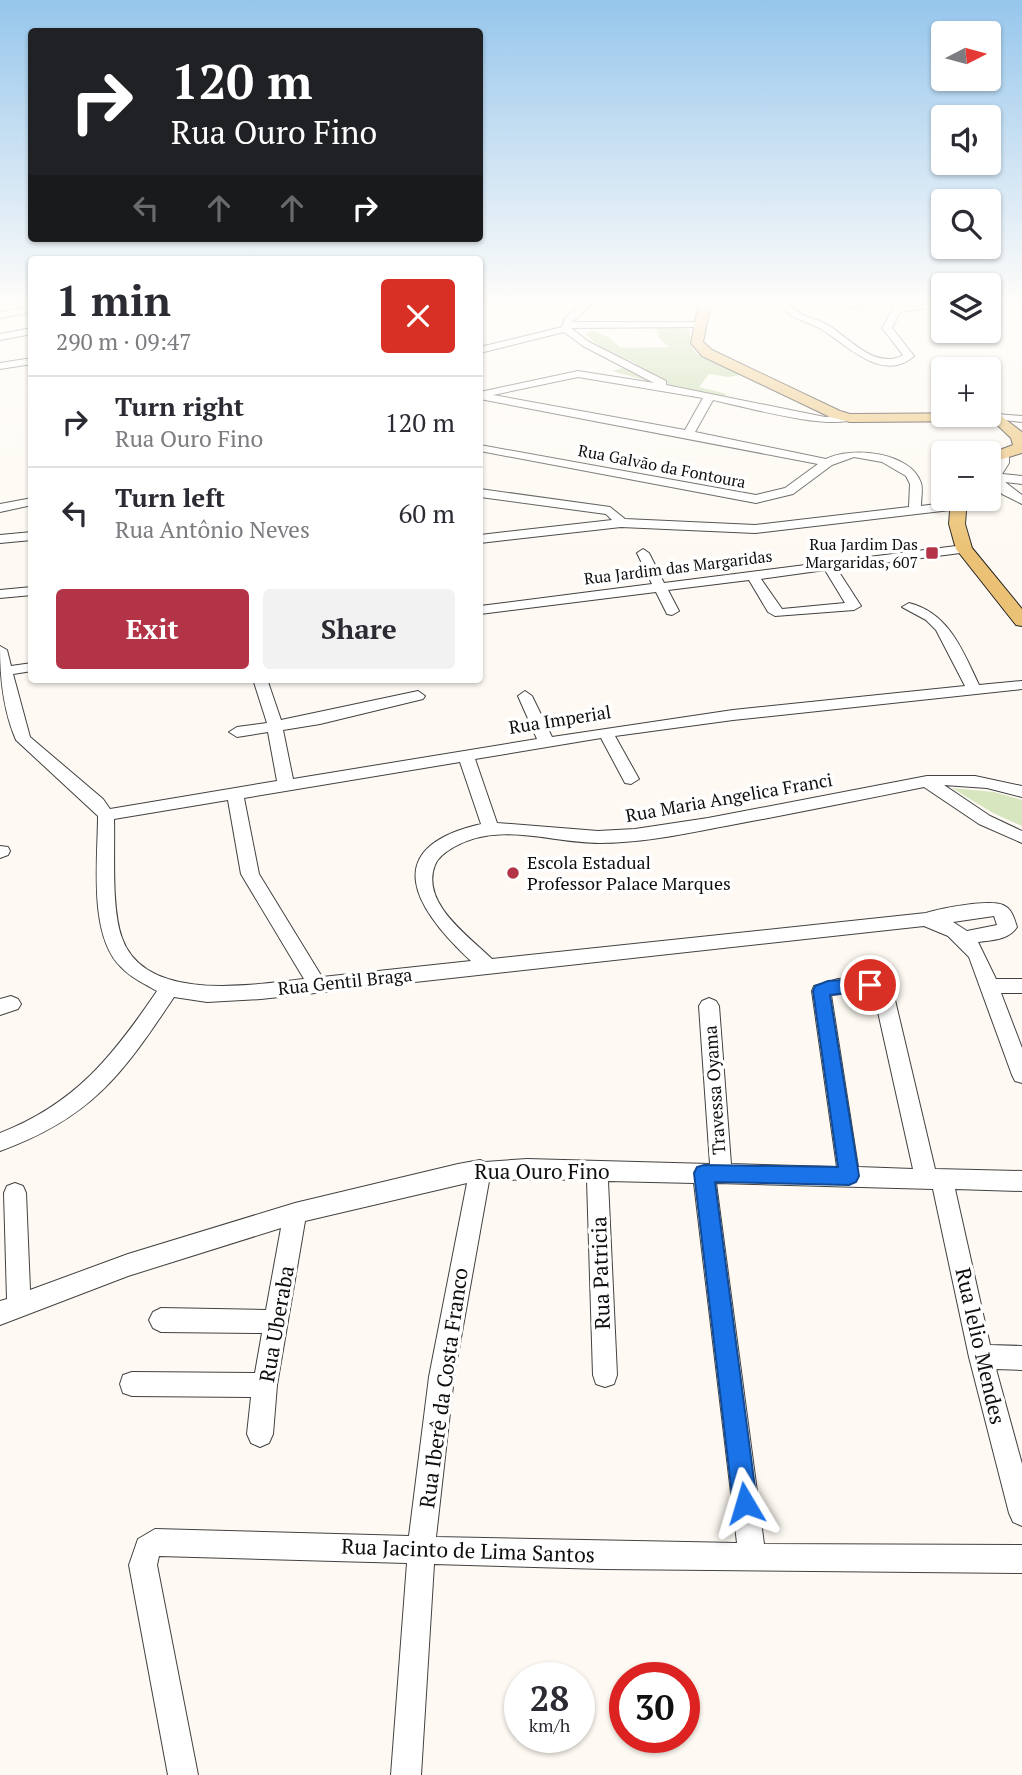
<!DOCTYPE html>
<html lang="en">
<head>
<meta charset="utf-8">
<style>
	:root { --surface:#fff; --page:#f2f2f3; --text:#2b2b33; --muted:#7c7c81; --line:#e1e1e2; --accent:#b33447 }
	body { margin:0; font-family:"PT Serif",serif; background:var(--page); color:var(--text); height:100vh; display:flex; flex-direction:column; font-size:26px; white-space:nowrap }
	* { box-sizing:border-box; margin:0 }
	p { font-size:23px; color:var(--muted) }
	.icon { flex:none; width:38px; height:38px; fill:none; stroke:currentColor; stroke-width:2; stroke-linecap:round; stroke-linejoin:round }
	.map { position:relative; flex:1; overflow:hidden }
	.panel { position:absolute; left:28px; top:256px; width:455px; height:427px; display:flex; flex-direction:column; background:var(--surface); border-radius:7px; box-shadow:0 2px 5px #0004 }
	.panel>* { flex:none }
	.banner { position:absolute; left:28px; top:28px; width:455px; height:214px; border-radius:7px; box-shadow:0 2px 5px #0004; background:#202124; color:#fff; overflow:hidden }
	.needle { width:46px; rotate:84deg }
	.buttons { position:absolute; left:931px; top:21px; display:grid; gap:14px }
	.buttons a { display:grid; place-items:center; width:70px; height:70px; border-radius:7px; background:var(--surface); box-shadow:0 2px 5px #0004; font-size:35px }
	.speed { position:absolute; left:504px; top:1662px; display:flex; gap:14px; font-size:35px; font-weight:700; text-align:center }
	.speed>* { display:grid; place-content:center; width:91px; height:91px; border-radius:50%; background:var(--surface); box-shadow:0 2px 5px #0004; line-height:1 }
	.speed small { font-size:18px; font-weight:400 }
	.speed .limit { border:10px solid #d22; background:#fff; color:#111 }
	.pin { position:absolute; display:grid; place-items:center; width:60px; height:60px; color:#fff; margin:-30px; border:4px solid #fff; border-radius:50%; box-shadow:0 2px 7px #0007 }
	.me { position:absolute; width:77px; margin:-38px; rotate:353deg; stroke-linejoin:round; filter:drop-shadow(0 0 5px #0008) }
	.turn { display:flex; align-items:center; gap:24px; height:147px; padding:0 28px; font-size:32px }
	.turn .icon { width:91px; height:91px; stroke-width:2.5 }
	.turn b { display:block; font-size:49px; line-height:60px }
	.lanes { display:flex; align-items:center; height:66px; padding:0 28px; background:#0003; justify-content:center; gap:35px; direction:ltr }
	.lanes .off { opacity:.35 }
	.round { display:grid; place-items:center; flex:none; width:74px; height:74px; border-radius:7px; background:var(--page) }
	.summary { display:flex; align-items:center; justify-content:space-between; height:119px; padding:0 28px }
	h1 { font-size:42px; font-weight:700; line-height:52px }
	.action { display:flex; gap:14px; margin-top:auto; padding:14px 28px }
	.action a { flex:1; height:80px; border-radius:7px; background:var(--accent); color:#fff; font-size:28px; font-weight:700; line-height:80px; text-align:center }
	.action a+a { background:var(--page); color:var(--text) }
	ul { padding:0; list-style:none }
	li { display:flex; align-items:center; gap:21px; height:91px; padding:0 28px; border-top:2px solid var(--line) }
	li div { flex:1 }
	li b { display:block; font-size:26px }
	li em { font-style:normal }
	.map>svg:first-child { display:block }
	.green { fill:#d7e6bf }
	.forest { fill:#bdd59f }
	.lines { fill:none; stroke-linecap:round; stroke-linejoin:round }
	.minor-casing { stroke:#424242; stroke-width:2 }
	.major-casing { stroke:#202020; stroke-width:2 }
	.minor { fill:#fff; fill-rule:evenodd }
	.major { fill:#ebc275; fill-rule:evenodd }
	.route { fill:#1a73e8; stroke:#114b97; stroke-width:2 }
	.poi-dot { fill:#b33447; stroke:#fff; stroke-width:2.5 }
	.labels { text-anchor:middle; stroke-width:7; stroke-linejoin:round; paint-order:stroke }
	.far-street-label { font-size:16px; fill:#0f0f0f; stroke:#fff }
	.far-poi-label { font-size:16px; fill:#0f0f0f; stroke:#fff; text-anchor:end }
	.street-label { font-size:18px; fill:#0f0f0f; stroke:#fff }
	.poi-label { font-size:18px; fill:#0f0f0f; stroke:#fff; text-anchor:start }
	.near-street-label { font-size:21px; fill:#0f0f0f; stroke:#fff }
</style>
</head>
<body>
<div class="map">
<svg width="1022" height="1775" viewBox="0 0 1022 1775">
	<rect width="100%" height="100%" fill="#fefaf3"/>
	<path class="green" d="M 952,788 L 994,792 L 1022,800 L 1022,826 L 993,813 Z"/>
	<path class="forest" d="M 655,325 L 683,326 L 690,331 L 690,342 L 695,353 L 741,375 L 728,377 L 709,374 L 699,387 L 727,394 L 724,396 L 644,380 L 612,371 L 637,364 L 599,347 L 586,334 L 592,330 L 608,337 L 621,348 L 669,347 L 659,338 Z"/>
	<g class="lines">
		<defs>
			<path id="minor" d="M 584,302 L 593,303 L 572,322 L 704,322 L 706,324 L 701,327 L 571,328 L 589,342 L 666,381 L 666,385 L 825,417 L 850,415 L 855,418 C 835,432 741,406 713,400 L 695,432 L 826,459 C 851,446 911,452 921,483 C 923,489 921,499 921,506 L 959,501 L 965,505 L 959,509 L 755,533 L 621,527 L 480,543 L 480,535 L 612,520 L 606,514 L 480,497 L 480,489 L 610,507 L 625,519 L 755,525 L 909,507 L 910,484 L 906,476 L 882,462 L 854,457 L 832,465 L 793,494 L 756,503 L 480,451 L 480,445 L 756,495 L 785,488 L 818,464 L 480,399 L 480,392 L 578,371 L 654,383 L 583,346 L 564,332 L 480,353 L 480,347 L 562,327 L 565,318 ZM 578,377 L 703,398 L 685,430 L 493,395 Z
				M 780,302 L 789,302 C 796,316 813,317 826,324 C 848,336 875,371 903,355 L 882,328 L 897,302 L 905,302 L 903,307 L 943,302 L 943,306 L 900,312 L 892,328 L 914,356 C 883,384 847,345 821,329 C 806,320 787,320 780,302 Z
				M 828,302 L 849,302 L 863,306 L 858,309 Z
				M 32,306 L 32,312 L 0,318 L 0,312 Z
				M 32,328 L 32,334 L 0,340 L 0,334 Z
				M 32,358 L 32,364 L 0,369 L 0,363 Z
				M 997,414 L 1022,416 L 1022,422 L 993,419 L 992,417 Z
				M 1003,453 L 1009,456 L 1009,463 L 1002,474 L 1022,476 L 1022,484 L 1005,482 L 1022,495 L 1022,504 L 1002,494 L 989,477 L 997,463 L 997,456 Z
				M 32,498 L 32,505 L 0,512 L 0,504 Z
				M 32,532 L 32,540 L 0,543 L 0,535 Z
				M 964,545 L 968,546 L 968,552 L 837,569 L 861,606 L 854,610 L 775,616 L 768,612 L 749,580 L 668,590 L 679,611 L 672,615 L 667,614 L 656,592 L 480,614 L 480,606 L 652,584 L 637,553 L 643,549 L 649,553 L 664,583 ZM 825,570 L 845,603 L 782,609 L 761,579 Z
				M 32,587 L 32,595 L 0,598 L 0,590 Z
				M 909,603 C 949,613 963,651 979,685 L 1022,681 L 1022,689 L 733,720 L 615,736 L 639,779 L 631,784 L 625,783 L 601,738 L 475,759 L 497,823 L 598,831 L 635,829 L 708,818 L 927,776 L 975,776 L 1022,786 L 1022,797 L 987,788 L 944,785 L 990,816 L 1022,831 L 1022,843 L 979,824 L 924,787 C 860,800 796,813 731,825 C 688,833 644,843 600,843 C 551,843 500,821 454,847 C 447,851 438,857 435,865 C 420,903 469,936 492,959 L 926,913 C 941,908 990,899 1003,905 C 1012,909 1014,918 1017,927 C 1009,940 992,940 978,942 L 996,979 L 1022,979 L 1022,993 L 1001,993 L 1022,1048 L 1022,1083 L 1015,1081 L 1012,1075 L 969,957 L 948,936 L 924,926 L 261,999 L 207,1002 L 174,997 C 122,1075 91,1118 0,1151 L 0,1133 C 75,1104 113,1056 157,991 C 145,984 131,978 121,967 C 88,935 98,859 98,816 L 16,740 C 3,710 0,678 0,646 L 7,650 L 11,666 L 32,663 L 32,671 L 13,674 L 30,737 L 103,799 L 110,809 L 277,781 L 268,732 L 237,737 L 229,732 L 237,727 L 267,723 L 253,679 L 267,679 L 281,720 L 418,691 L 425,696 L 423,699 L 320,724 L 283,730 L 293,779 L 537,739 L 518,696 L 525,691 L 532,696 L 552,737 L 733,710 L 965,686 L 936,630 L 926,620 L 902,607 ZM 460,762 L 481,824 C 377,848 415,909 471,961 L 322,977 L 259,874 L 244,798 ZM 228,800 L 241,874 L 304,979 C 251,985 145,1003 122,938 C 111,908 115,852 114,819 ZM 994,916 L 997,925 L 967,931 L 953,922 Z
				M 0,846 L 8,847 L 10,851 L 8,855 L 0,858 Z
				M 856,978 L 880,984 L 895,1000 L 935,1169 L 1022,1171 L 1022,1191 L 955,1189 L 990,1345 L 1022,1346 L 1022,1370 L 996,1369 L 1022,1464 L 1022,1526 L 1013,1522 L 1009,1513 L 969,1357 L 933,1189 L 716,1183 L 764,1544 L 1022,1545 L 1022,1573 L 604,1569 L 434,1564 L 421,1775 L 391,1775 L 407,1563 L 159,1556 L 157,1565 L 198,1775 L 168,1775 L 129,1565 L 138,1539 L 155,1529 L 409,1536 L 429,1377 L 467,1183 L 305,1221 L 277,1385 L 273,1434 L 269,1443 L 260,1447 L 251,1443 L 247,1434 L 251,1397 L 132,1396 L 123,1393 L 120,1384 L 123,1375 L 132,1372 L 255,1373 L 262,1333 L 161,1332 L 153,1328 L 149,1320 L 153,1312 L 161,1308 L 266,1310 L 281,1228 L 128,1276 L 0,1325 L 0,1301 L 7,1299 L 4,1193 L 7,1186 L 15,1183 L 23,1186 L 26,1193 L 30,1290 L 128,1254 L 295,1203 L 458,1164 L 480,1160 L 485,1162 L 527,1159 L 710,1164 L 699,1006 L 702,1001 L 709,998 L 716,1001 L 719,1006 L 731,1164 L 837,1167 L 812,991 L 814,986 L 838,979 ZM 856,992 L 866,994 L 876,1003 L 913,1169 L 858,1167 L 831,995 ZM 527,1179 L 587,1180 L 593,1375 L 596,1384 L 605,1387 L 614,1384 L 617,1375 L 608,1181 L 694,1183 L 737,1543 L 436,1537 L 454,1377 L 489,1181 Z
				M 11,996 L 18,999 L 21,1004 L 18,1009 L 0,1015 L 0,999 Z"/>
			<path id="major" d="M 699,302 L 711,302 L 703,342 L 712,350 L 840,411 L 850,414 L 997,413 L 1022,432 L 1022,453 L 989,463 L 989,454 L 1013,445 L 1011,438 L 993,421 L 850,422 L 830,417 L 702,356 L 691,343 Z
				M 951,499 L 967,499 L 965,524 L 972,548 L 1022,609 L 1022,626 L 1016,625 L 956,549 L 949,524 Z"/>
		</defs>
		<use href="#minor" class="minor-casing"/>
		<use href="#major" class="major-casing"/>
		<use href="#minor" class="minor"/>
		<use href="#major" class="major"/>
	</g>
	<linearGradient id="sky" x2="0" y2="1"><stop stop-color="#96c6ec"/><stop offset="0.55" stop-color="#fffdfa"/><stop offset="1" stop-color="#fffdfa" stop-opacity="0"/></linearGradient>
	<rect width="1022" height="550" fill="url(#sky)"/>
	<path class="route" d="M 870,978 L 877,980 L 879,985 L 877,990 L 830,995 L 859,1176 L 856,1182 L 849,1185 L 715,1182 L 757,1503 L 753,1512 L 745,1515 L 737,1512 L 733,1503 L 694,1173 L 697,1167 L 704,1165 L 838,1167 L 813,991 L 815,986 L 828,981 Z"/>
	<g class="poi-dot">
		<rect x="925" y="546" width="14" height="14" rx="3.5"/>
		<circle cx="513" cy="873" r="7"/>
	</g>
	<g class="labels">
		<g class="far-street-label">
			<text transform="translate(662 466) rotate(11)" y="6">Rua Galvão da Fontoura</text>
			<text transform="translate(678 567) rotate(-7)" y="6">Rua Jardim das Margaridas</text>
		</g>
		<g class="far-poi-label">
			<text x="918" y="550">Rua Jardim Das<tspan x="918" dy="18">Margaridas, 607</tspan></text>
		</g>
		<g class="street-label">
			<text transform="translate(560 720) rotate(-9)" y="6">Rua Imperial</text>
			<text transform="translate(729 798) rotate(-10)" y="6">Rua Maria Angelica Franci</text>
			<text transform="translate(345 982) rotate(-6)" y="6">Rua Gentil Braga</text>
			<text transform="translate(715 1090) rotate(-94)" y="6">Travessa Oyama</text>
		</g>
		<g class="poi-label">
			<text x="527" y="869">Escola Estadual<tspan x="527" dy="21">Professor Palace Marques</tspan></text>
		</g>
		<g class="near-street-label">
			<text x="542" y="1179">Rua Ouro Fino</text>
			<text transform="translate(601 1273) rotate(-92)" y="7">Rua Patricia</text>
			<text transform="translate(277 1324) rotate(-80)" y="7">Rua Uberaba</text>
			<text transform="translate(980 1346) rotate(77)" y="7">Rua lelio Mendes</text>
			<text transform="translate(444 1388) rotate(-82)" y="7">Rua Iberê da Costa Franco</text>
			<text transform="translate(468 1551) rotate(2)" y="7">Rua Jacinto de Lima Santos</text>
		</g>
	</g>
</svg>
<div class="buttons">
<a><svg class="needle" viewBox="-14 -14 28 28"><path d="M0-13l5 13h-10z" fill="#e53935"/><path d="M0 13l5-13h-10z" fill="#7c7c81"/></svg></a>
<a><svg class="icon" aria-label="sound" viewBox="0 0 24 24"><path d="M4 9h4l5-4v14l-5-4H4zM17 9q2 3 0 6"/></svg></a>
<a><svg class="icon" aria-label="search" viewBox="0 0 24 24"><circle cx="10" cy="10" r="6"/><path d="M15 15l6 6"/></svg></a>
<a><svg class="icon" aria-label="layers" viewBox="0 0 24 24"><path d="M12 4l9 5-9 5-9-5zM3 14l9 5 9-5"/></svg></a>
<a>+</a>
<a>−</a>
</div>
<div class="speed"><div>28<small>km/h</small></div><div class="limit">30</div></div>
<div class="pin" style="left:870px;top:985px;background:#d93025"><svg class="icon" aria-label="arrive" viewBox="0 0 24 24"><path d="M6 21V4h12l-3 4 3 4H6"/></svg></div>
<svg class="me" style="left:745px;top:1503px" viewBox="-20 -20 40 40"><path d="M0-17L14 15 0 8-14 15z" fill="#1a73e8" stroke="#fff" stroke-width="4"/></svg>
<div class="banner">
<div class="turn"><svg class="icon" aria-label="right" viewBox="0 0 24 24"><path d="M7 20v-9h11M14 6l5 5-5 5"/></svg><div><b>120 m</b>Rua Ouro Fino</div></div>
<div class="lanes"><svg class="icon off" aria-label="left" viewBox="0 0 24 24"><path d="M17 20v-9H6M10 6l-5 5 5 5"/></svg><svg class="icon off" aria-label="ahead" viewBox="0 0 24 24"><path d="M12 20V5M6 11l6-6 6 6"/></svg><svg class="icon off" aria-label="ahead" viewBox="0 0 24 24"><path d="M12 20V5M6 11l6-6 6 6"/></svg><svg class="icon" aria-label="right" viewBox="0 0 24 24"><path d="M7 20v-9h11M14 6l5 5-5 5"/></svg></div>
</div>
<section class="panel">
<div class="summary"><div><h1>1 min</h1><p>290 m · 09:47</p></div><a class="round" style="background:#d93025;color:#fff"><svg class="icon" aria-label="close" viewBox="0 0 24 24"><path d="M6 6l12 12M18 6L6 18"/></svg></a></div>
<ul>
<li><svg class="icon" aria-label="right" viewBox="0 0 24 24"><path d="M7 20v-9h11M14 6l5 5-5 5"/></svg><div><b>Turn right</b><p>Rua Ouro Fino</p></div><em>120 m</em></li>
<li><svg class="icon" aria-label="left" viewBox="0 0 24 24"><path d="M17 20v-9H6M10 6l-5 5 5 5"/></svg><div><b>Turn left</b><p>Rua Antônio Neves</p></div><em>60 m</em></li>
</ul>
<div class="action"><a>Exit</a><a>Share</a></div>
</section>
</div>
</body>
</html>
